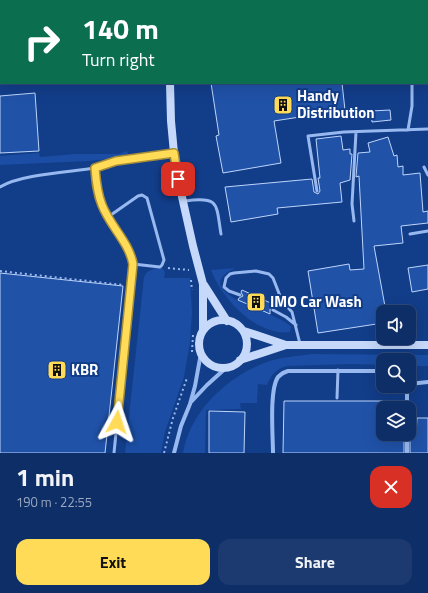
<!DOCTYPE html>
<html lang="en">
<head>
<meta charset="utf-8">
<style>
	:root { --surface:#0e2e67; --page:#1c3a70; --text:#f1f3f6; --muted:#9ba8c0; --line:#2e4a7b; --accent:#ffdb57 }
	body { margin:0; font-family:"Titillium Web",sans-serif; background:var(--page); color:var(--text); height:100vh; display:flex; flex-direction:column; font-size:15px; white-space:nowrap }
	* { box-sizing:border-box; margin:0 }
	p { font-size:13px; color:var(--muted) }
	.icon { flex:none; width:22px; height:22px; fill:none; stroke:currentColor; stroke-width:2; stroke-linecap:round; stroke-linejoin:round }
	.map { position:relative; height:453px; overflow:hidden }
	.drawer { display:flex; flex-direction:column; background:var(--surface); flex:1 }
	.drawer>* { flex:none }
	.top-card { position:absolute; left:0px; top:0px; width:428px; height:84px; box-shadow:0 4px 16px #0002,0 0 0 1px var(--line); background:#0b6e4f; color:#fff; overflow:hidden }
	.tools { position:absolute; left:376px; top:305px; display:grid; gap:8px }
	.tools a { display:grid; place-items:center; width:40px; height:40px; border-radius:8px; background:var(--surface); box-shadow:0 4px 16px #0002,0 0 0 1px var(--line); font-size:20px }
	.pin { position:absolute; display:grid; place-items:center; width:34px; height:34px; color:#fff; margin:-17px; border-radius:8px; box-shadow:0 2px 6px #0006 }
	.me { position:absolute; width:44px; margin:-22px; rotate:5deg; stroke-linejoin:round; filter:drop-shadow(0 0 3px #0008) }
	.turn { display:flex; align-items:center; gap:14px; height:84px; padding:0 16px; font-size:18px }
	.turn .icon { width:52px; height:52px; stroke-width:2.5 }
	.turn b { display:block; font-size:28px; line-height:34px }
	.round { display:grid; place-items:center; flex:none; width:42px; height:42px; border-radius:12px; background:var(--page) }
	.overview { display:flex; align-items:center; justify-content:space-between; height:68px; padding:0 16px }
	h1 { font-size:24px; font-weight:700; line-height:30px }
	.action { display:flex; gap:8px; margin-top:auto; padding:8px 16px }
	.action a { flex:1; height:46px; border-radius:12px; background:var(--accent); color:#111; font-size:16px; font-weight:700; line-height:46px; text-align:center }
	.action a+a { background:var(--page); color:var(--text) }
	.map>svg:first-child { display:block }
	.green { fill:#1a4da3 }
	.building { fill:#2052a8; stroke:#bed5fc }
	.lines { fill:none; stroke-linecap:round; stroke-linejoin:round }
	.path { stroke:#98b9f0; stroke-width:2; stroke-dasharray:2 3; stroke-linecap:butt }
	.service { stroke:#98b9f0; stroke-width:3 }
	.minor { stroke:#98b9f0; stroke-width:4 }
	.secondary { stroke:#c6d9fb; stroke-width:8 }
	.route-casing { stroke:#a68e39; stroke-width:10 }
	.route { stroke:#ffdb57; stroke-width:7 }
	.labels { text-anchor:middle; stroke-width:4; stroke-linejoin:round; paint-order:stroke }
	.poi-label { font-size:15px; font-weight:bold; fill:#fff; stroke:#123d89; text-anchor:start }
</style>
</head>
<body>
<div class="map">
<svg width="428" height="453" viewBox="0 0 428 453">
	<rect width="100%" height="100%" fill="#123d89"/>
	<path class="green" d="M 127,151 L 128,154 L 110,159 L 88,161 L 0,165 L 0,156 L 39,153 L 40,157 L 75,154 L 119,154 Z
		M 156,268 L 162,268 L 165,272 L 164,278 L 190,278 L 192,312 L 190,342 L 184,377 L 165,432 L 161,453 L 125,453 L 144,277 L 147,272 Z
		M 235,268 C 184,293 281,312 291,327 L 290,332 C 256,336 222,299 211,270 Z
		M 312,354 L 428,355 L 428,366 L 409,366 L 409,360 L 383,360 L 383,365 L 351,364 L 287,366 C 276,369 271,375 267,385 L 258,384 L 257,403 L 240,403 L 241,409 L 206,410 L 205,453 L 183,453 C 190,411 228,376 267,362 C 281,357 297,356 312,354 Z"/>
	<path class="building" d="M 211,83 L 342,83 L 345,110 L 274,121 L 281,163 L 223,173 L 216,136 L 219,135 Z
		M 35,93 L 39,151 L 0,153 L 0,96 Z
		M 390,110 L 391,120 L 372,122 L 371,111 Z
		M 341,136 L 343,150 L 350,149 L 350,154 L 352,154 L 350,180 L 340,183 L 342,202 L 277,208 L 278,214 L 231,222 L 225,187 L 312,179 L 314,192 L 318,194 L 320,191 L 318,178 L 320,178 L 316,139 Z
		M 388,137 L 394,156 L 397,155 L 398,167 L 403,166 L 403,175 L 420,173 L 423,212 L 428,211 L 428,223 L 401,226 L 403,243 L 374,246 L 386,312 L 383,312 L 383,323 L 318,333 L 308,271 L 349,264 L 350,270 L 364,269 L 359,176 L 356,177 L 358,153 L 370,152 L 368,143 Z
		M 428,265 L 428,289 L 412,292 L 408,268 Z
		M 0,273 L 123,286 L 105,453 L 0,453 Z
		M 242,290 L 275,305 L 274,307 L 270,309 L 270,314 L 238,300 L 239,298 L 243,296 L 241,292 Z
		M 284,401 L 383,401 L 383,434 L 404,434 L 404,453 L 283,453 Z
		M 209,411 L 245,412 L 244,453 L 209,453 Z
		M 417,418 L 428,418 L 428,453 L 410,453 L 410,434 L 416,434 Z"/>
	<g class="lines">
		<path class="path" d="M 168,268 L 189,270
			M 0,271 L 123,285
			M 191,280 L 192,290
			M 192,352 L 193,334
			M 164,453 L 173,418 L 187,378"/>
		<path class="service" d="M 0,59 L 1,59
			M 427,76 L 428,76
			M 0,81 L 1,81
			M 408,130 L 412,106 L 412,83
			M 424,167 L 428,175
			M 0,187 C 20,174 71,172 95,168
			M 317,191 L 308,136 L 344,132 L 428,129
			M 185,201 C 220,196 216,204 221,234
			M 108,217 L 138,196 L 142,195 L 147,198 L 164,260 L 162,265 L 160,267 L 133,264
			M 354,221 L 352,204 L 356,132
			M 410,234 L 428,231
			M 240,295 L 229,291 L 224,287 L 226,278 L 230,274 L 234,273 L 256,271 L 269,274 L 273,278 L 282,301 L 292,312 L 300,344
			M 273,310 L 286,317 L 296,325
			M 337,398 L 338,370
			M 114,453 L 133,264 C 129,242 110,226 102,205 C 97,193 96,181 95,168 L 116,161 L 174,153"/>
		<path class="minor" d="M 409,384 L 428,382
			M 407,386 L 407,408
			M 191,402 L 207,385 L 227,367
			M 407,434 L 407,453
			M 174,453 L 181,426 L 190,404 L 195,386 L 201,353
			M 273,453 C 273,436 269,390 278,377 C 281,374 284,372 288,371 L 383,371"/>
		<path class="secondary" d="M 171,1 L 171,0
			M 170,83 L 171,121 L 174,153 L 178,179 L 193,246 L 203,284 L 203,330
			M 204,285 L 227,321
			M199 344a24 24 0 1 1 48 0a24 24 0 1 1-48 0Z
			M 244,331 L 286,345
			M 240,360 L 286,345 L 428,345"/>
	</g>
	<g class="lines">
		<defs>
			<path id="route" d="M 117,422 L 133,264 C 129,242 110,226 102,205 C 97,193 96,181 95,168 L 116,161 L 174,153 L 178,179"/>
		</defs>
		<use href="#route" class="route-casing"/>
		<use href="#route" class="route"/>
	</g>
	<defs>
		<symbol id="building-square" viewBox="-11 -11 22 22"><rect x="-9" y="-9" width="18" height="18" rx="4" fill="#ffdb57" stroke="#123d89"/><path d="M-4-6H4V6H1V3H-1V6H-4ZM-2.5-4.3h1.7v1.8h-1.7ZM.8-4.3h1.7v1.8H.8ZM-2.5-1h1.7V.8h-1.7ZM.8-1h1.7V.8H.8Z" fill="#111"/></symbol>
	</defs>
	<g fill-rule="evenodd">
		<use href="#building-square" x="272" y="94" width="22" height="22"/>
		<use href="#building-square" x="245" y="291" width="22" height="22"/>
		<use href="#building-square" x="46" y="359" width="22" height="22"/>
	</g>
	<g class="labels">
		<g class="poi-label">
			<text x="297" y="101">Handy<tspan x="297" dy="17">Distribution</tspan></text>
			<text x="270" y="307">IMO Car Wash</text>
			<text x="71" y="375">KBR</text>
		</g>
	</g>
</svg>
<div class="tools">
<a><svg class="icon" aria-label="sound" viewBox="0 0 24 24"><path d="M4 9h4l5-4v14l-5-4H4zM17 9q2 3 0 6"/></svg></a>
<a><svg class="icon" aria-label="search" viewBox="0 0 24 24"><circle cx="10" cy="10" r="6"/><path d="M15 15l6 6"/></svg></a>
<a><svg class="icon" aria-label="layers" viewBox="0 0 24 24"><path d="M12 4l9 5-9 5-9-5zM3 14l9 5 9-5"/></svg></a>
</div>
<div class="pin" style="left:178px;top:179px;background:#d93025"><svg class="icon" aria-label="arrive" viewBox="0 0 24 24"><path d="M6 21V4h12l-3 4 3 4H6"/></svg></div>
<svg class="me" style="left:117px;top:422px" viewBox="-20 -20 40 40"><path d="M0-17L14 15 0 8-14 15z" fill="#ffdb57" stroke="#fff" stroke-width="4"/></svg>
<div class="top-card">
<div class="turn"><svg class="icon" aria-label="right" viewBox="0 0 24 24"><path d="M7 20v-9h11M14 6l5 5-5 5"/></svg><div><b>140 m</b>Turn right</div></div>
</div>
</div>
<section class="drawer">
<div class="overview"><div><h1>1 min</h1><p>190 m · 22:55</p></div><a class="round" style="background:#d93025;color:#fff"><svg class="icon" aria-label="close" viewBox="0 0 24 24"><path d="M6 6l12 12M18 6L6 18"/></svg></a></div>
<div class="action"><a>Exit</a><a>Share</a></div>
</section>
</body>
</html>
